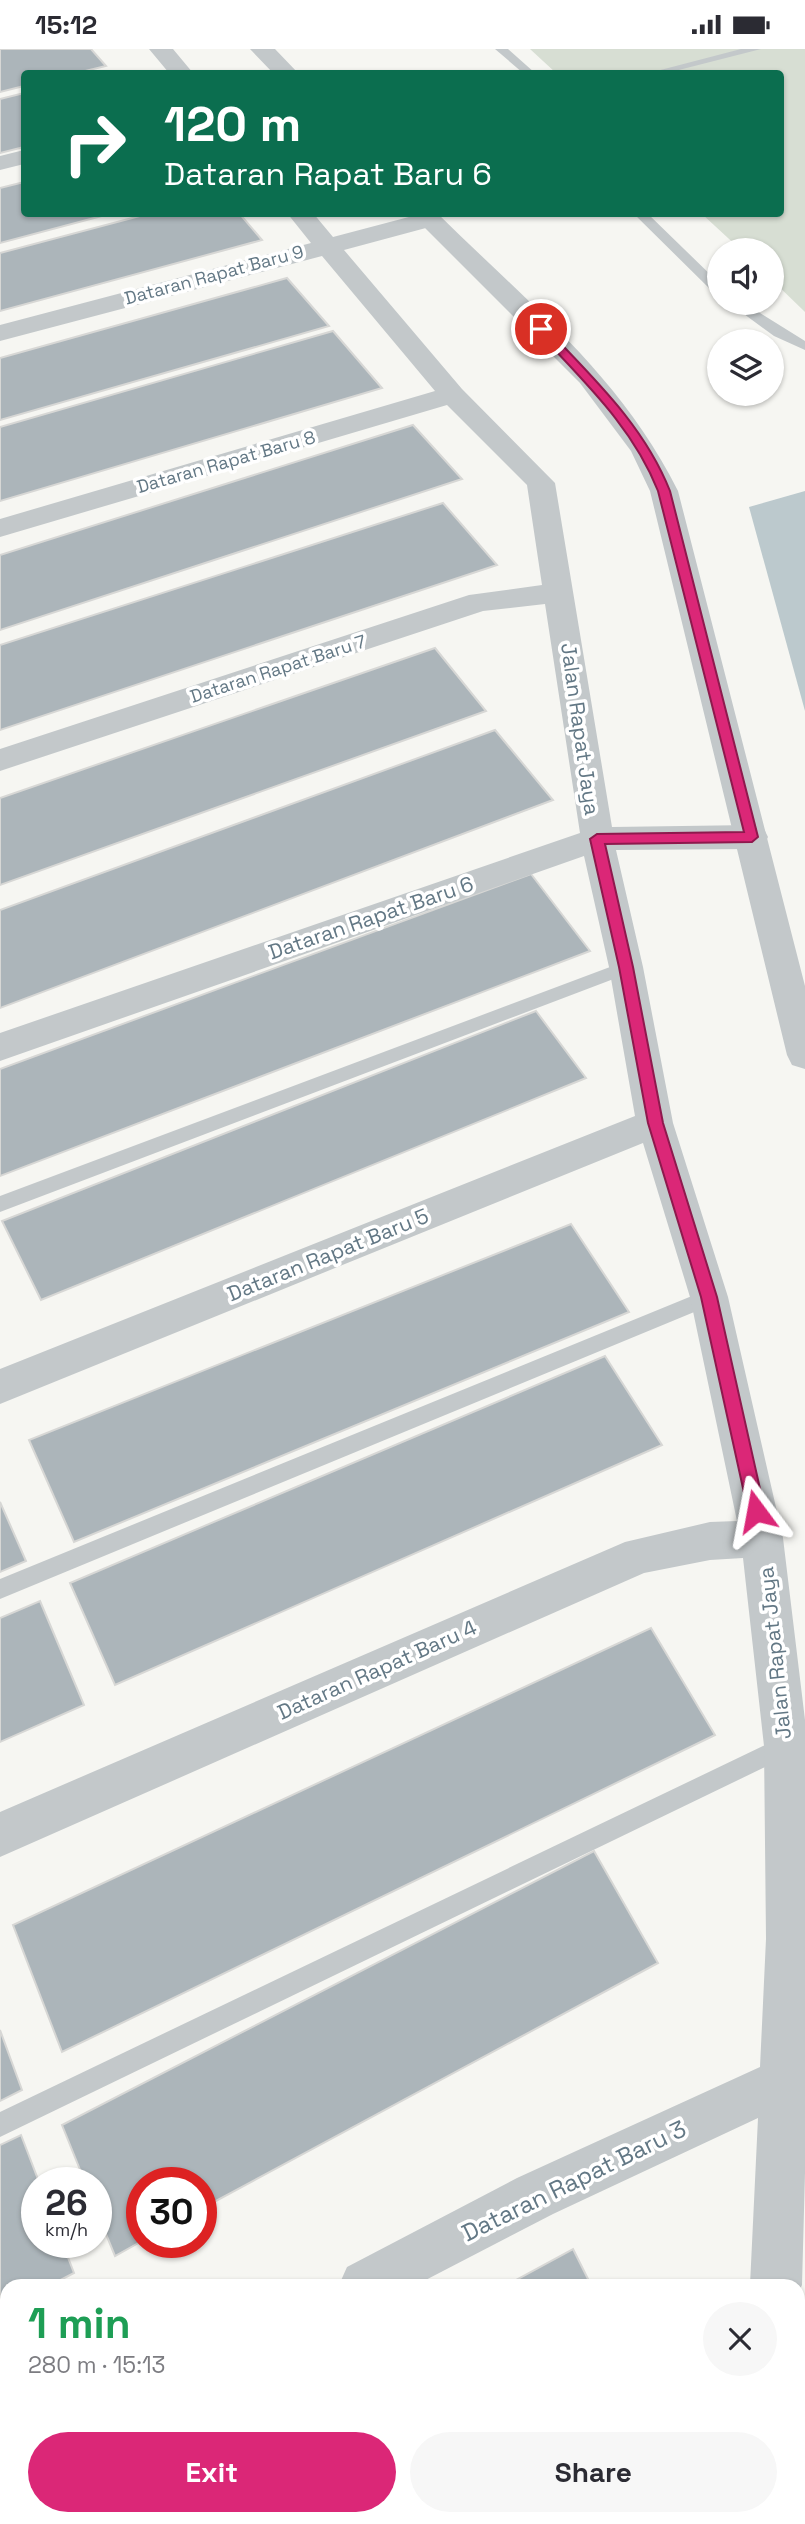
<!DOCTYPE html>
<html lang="en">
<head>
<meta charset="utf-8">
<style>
	:root { --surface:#fff; --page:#f7f7f7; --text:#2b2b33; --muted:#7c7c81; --accent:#db2777 }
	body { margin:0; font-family:"Space Grotesk",sans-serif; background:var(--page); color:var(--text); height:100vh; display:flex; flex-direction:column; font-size:26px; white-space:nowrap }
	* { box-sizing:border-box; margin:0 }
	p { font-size:23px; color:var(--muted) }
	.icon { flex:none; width:38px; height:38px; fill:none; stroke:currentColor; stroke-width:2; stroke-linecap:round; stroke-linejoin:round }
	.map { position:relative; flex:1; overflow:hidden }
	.details { position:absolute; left:0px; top:2230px; width:805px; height:247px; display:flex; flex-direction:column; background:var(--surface); border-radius:21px 21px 0 0; box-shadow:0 2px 5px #0004 }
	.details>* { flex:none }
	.hud { position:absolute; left:21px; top:21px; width:763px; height:147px; border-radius:7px; box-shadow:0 2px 5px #0004; background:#0b6e4f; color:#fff; overflow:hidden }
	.controls { position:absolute; left:707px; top:189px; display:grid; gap:14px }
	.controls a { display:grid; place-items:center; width:77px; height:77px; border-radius:50%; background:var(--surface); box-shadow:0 2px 5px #0004; font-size:35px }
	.speed { position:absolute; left:21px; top:2118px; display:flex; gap:14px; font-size:35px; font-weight:700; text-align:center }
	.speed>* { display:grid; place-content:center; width:91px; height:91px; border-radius:50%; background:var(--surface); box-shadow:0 2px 5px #0004; line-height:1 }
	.speed small { font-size:18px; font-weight:400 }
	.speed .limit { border:10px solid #d22; background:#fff; color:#111 }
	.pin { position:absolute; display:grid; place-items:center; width:60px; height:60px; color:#fff; margin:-30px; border:4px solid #fff; border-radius:50%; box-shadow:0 2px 7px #0007 }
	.me { position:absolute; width:77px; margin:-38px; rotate:347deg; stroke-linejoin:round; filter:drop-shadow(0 0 5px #0008) }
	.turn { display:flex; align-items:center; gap:24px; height:147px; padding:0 28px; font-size:32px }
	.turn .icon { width:91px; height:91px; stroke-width:2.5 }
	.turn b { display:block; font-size:49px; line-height:60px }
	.round { display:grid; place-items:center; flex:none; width:74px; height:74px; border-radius:37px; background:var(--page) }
	.headline { display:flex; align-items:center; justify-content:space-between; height:119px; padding:0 28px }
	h1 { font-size:42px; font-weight:700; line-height:52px; color:#1e9e55 }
	.cta { display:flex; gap:14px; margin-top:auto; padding:14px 28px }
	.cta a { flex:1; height:80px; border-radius:42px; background:var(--accent); color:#fff; font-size:28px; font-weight:700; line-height:80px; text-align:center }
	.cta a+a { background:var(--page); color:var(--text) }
	.status { display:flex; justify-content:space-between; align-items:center; height:49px; padding:0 35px; background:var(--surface); direction:ltr }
	.status svg { height:19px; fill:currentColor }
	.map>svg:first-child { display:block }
	.green { fill:#d7ded3 }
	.water { fill:#bcc9cd }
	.building { fill:#acb5ba; stroke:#d7d7d5; stroke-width:2 }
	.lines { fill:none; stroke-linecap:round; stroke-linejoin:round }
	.service { fill:#c3c8ca; fill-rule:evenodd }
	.minor { fill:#c3c8ca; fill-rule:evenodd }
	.tertiary { fill:#c3c8ca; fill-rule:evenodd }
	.route { fill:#db2777; stroke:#8e194d; stroke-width:2 }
	.labels { text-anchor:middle; stroke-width:7; stroke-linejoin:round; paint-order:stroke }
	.far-street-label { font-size:18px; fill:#637885; stroke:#fff }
	.street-label { font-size:21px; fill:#637885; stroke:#fff }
	.near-street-label { font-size:24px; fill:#637885; stroke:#fff }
</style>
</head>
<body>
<div class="status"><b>15:12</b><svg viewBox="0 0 49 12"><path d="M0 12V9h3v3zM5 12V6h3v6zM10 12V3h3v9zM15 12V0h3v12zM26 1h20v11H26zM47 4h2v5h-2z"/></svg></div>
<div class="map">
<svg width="805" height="2475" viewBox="0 0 805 2475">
	<rect width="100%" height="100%" fill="#f6f6f2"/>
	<path class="green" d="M 530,0 L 805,0 L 805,263 L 772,231 L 772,201 L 741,201 L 702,165 L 780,164 L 780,24 L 556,24 Z"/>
	<path class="water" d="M 805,442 L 805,662 L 749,458 Z"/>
	<path class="building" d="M 0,0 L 91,0 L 106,17 L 77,24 L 24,24 L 24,37 L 0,43 Z
		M 24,44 L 24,98 L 0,104 L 0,50 Z
		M 24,133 L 24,164 L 113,164 L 0,194 L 0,139 Z
		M 151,164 L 239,164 L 262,191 L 0,262 L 0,204 Z
		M 287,229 L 329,277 L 0,371 L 0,309 Z
		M 333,282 L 382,339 L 0,452 L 0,378 Z
		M 413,376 L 462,430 L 0,581 L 0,506 Z
		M 443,454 L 497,516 L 0,681 L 0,596 Z
		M 435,599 L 486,662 L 0,836 L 0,749 Z
		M 495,681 L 553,751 L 0,959 L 0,861 Z
		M 531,825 L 590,902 L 0,1127 L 0,1020 Z
		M 536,962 L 586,1029 L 41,1251 L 2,1172 Z
		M 571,1175 L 629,1263 L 74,1493 L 29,1391 Z
		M 605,1307 L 662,1396 L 115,1636 L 70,1534 Z
		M 0,1453 L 26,1512 L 0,1523 Z
		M 40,1552 L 84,1656 L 0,1693 L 0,1569 Z
		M 651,1579 L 715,1686 L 62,2003 L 13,1876 Z
		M 594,1802 L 658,1914 L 201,2160 L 201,2133 L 142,2133 L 142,2192 L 115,2207 L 96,2161 L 96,2133 L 85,2133 L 62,2076 Z
		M 0,1981 L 22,2041 L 0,2052 Z
		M 21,2086 L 39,2133 L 37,2193 L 62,2193 L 74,2224 L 51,2236 L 7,2236 L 7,2260 L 0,2264 L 0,2096 Z
		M 573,2200 L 591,2236 L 507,2236 Z
		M 89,2469 L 410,2469 L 401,2475 L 79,2475 Z"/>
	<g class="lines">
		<path class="service" d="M 495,0 L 508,0 L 535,24 L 523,24 Z
			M 741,0 L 761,0 L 667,24 L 649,24 Z
			M 633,164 L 647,164 L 719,234 L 719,245 L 714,244 Z
			M 729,254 L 744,254 L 805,292 L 805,301 L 774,287 Z
			M 626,912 L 632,913 L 635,918 L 632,923 L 0,1163 L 0,1147 Z
			M 709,1240 L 716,1242 L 719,1248 L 716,1254 L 0,1550 L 0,1530 Z
			M 786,1686 L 794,1690 L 797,1697 L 794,1704 L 0,2088 L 0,2063 Z
			M 579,2469 L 613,2469 L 611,2475 L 577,2475 Z"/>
		<path class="minor" d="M 149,0 L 173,0 L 193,24 L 169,24 Z
			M 24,101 L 24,115 L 0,121 L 0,107 Z
			M 287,164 L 313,164 L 333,188 L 424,164 L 437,166 L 441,171 L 437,176 L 344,201 L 462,340 L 555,434 L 612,778 L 752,776 L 764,780 L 768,788 L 764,796 L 752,800 L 616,801 L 643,918 L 673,1074 L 728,1248 L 783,1489 L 805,1671 L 805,2124 L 802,2236 L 798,2244 L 798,2236 L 750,2236 L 758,2069 L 553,2165 L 416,2236 L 339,2236 L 347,2218 L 517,2129 L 760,2018 L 766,1890 L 764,1697 L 743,1509 L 710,1511 L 644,1524 L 0,1808 L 0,1763 L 625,1493 L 710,1473 L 737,1472 L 690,1248 L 643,1094 L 0,1355 L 0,1320 L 635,1067 L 609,918 L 584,807 L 0,1012 L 0,984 L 580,784 L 545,555 L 483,562 L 0,722 L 0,700 L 469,546 L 542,536 L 527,436 L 447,356 L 0,488 L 0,470 L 435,342 L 322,207 L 0,292 L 0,276 L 311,194 Z
			M 7,2397 L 7,2452 L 0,2455 L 0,2400 Z
			M 738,2469 L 792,2469 L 791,2475 L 737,2475 Z"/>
		<path class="tertiary" d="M 250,0 L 275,0 L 298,24 L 273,24 Z
			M 410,164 L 437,164 C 527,253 621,327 678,442 L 805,937 L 805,1020 L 792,1016 L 787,1006 L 650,442 L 631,402 L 580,334 Z"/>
	</g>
	<path class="route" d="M 538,278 L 545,278 C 593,329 644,376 670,442 L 758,788 L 752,793 L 605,795 L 633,918 L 663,1074 L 717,1248 L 765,1462 L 756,1470 L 748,1462 L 701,1248 L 648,1074 L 619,918 L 590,790 L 597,785 L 744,783 L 658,442 C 633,378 584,333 538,283 Z"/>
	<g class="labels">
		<g class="far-street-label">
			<text transform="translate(214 226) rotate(-15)" y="6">Dataran Rapat Baru 9</text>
			<text transform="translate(226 413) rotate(-16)" y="6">Dataran Rapat Baru 8</text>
			<text transform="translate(278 620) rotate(-18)" y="6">Dataran Rapat Baru 7</text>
		</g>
		<g class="street-label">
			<text transform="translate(580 680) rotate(82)" y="7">Jalan Rapat Jaya</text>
			<text transform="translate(371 869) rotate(-19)" y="7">Dataran Rapat Baru 6</text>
			<text transform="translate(328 1206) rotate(-22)" y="7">Dataran Rapat Baru 5</text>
			<text transform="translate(775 1604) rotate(-96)" y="7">Jalan Rapat Jaya</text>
			<text transform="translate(377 1621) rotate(-24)" y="7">Dataran Rapat Baru 4</text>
		</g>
		<g class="near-street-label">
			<text transform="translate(574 2132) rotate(-26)" y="8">Dataran Rapat Baru 3</text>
		</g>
	</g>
</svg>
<div class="controls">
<a><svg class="icon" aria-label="sound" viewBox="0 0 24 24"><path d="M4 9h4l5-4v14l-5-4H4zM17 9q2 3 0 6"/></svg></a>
<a><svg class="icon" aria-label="layers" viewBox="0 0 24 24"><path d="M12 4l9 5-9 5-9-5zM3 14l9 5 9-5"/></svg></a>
</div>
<div class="speed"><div>26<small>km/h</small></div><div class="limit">30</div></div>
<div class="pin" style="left:541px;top:280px;background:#d93025"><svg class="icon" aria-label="arrive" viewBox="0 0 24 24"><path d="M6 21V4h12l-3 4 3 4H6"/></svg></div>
<svg class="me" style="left:756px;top:1462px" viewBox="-20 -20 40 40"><path d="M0-17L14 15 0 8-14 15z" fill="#db2777" stroke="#fff" stroke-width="4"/></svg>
<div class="hud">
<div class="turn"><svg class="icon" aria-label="right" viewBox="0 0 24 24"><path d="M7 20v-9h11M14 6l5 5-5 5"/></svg><div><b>120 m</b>Dataran Rapat Baru 6</div></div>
</div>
<section class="details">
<div class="headline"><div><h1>1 min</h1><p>280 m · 15:13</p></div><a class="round"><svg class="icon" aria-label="close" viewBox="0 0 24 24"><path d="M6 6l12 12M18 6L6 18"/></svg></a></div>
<div class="cta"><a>Exit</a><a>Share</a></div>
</section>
</div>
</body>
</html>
